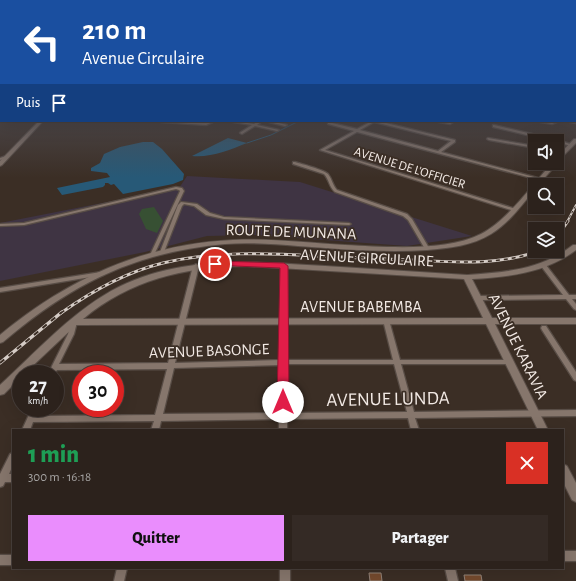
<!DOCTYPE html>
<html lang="fr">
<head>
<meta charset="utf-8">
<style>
	:root { --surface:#2c221c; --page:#342a25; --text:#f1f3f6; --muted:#a6a4a3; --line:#483f3b; --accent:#ea8dfd }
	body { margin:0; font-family:"Alegreya Sans",sans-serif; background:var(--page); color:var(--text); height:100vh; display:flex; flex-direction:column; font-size:15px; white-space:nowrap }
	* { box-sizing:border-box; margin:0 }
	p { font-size:13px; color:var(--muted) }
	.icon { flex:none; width:22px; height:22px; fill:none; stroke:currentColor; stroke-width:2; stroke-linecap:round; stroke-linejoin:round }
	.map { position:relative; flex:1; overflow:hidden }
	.side { position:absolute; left:12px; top:429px; width:552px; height:140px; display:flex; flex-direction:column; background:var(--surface); border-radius:0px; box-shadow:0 4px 16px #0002,0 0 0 1px var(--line) }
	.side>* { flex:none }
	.hud { position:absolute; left:0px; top:0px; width:576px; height:122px; box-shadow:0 4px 16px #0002,0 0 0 1px var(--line); background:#1a4fa0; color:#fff; overflow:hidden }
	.buttons { position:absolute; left:528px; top:134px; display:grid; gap:8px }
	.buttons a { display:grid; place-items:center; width:36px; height:36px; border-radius:0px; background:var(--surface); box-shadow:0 4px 16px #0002,0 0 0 1px var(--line); font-size:20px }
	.speed { position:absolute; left:12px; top:365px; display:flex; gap:8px; font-size:20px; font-weight:700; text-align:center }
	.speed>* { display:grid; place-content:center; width:52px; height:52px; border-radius:50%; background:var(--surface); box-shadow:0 4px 16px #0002,0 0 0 1px var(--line); line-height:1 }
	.speed small { font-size:10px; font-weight:400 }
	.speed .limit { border:6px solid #d22; background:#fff; color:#111 }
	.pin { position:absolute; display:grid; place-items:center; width:34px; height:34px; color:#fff; margin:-17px; border:2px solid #fff; border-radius:50%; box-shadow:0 1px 4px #0007 }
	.me { position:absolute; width:44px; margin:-22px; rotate:0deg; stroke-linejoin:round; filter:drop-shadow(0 0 3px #0008) }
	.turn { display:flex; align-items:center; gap:14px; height:84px; padding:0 16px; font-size:18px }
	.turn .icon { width:52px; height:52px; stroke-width:2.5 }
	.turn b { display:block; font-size:28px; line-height:34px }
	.then { display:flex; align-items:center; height:38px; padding:0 16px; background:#0003; gap:8px; font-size:15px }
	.round { display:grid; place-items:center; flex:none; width:42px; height:42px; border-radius:0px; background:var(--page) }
	.summary { display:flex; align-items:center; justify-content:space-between; height:68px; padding:0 16px }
	h1 { font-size:24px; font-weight:800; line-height:30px; color:#1e9e55 }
	.button { display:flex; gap:8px; margin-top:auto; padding:8px 16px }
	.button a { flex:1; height:46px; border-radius:0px; background:var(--accent); color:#111; font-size:16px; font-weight:800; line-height:46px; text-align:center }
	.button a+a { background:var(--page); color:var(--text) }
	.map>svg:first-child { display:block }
	.industrial { fill:#3f3443 }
	.green { fill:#375033 }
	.water { fill:#275977 }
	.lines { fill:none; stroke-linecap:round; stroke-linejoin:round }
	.stream { stroke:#275977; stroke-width:1 }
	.building { fill:#754a2d; stroke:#938379 }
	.street-casing { stroke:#584d46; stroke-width:2.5 }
	.secondary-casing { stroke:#584d46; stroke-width:2 }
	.street { fill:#86766c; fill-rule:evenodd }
	.secondary { fill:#86766c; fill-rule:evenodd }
	.rail-far2-casing { stroke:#d5ccc6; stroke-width:2 }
	.rail-far1-casing { stroke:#d5ccc6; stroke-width:3 }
	.rail-casing { stroke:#d5ccc6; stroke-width:3.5 }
	.rail-far2 { stroke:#3b2e25; stroke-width:1; stroke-dasharray:2.5; stroke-linecap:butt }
	.rail-far1 { stroke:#3b2e25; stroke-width:1.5; stroke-dasharray:4; stroke-linecap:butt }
	.rail { stroke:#3b2e25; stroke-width:2; stroke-dasharray:5.5; stroke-linecap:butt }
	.route { fill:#e11d48; stroke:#92132f }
	.labels { text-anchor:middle; stroke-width:3.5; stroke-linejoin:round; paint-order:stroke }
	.far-street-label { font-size:13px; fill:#f2e9e4; stroke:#3b2e25 }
	.street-label { font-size:16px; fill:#f2e9e4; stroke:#3b2e25 }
	.near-street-label { font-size:19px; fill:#f2e9e4; stroke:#3b2e25 }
</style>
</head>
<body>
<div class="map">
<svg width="576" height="581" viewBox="0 0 576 581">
	<rect width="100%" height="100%" fill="#3b2e25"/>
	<path class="industrial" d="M 187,176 L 300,182 L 472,236 L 407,246 L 255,235 L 207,236 L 145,252 L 0,281 L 0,223 L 179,188 Z"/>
	<path class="green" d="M 154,207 L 163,221 L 157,233 L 146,229 L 139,214 L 142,209 Z"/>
	<path class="water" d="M 228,138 L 247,143 C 230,150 210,158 192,156 Z
		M 143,142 L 153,142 L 162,149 L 184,174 L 183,180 L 173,184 L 123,194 L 114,184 L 111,185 L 108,183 L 105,183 L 105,185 L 103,187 L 62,195 L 57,188 L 110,177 L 107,173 L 91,171 L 91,168 L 100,163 L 104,154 L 120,147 Z"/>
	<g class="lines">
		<path class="stream" d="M 247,143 L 271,135 L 299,121"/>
	</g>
	<path class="building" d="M 369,573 L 381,573 L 382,581 L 370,581 Z
		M 464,575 L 481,575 L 482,581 L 465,581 Z"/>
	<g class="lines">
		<defs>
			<path id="street" d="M 0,101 L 1,101 L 1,104 L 0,104 Z
				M 575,105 L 576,105 L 576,107 L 575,107 Z
				M 0,116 L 1,116 L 1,119 L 0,119 Z
				M 159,121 L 206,123 L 210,121 L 215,121 L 206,125 L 161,122 Z
				M 227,121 L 235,121 L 254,124 L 258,121 L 262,121 L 257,125 L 279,130 L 277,131 L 255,126 L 242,134 L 240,133 L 241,132 L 252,125 Z
				M 265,121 L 271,121 L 287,125 L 285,126 Z
				M 372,121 L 378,121 L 455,140 L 455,142 L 441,152 L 542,179 L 539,180 L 357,132 L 325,150 L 516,209 L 516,211 L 514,211 L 320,150 L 354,131 L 328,124 L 328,122 L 357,129 ZM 374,122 L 451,141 L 438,151 L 360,130 Z
				M 433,121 L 449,122 L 451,121 L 455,121 L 450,124 Z
				M 535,121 L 552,122 L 559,121 L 552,124 Z
				M 564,121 L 576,121 L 576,123 Z
				M 494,125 L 558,140 L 573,145 L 571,146 L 557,142 L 557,141 L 552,141 L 493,127 L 493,125 Z
				M 488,138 L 535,146 L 535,148 L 489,140 L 487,139 Z
				M 557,150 L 566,152 L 564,153 L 557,152 Z
				M 6,156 L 8,157 L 7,158 L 0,160 L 0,158 Z
				M 293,162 L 295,162 C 302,164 324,170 328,174 C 332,179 333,186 337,190 L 407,214 L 412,219 L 429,248 L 427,249 L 425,249 L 408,220 L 403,216 L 335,192 C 329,187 329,179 324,174 L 293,164 Z
				M 176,187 L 182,188 L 184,191 L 154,255 L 152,256 L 150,255 L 180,191 L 179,190 L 176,189 L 24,225 L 0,226 L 0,224 L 24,223 Z
				M 181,202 L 197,204 L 210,213 L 224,217 L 349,223 L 351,224 L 349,225 L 224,219 L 206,215 L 194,206 L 184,204 L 182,206 L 164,252 L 162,253 L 160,253 L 160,252 L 178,205 Z
				M 196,264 L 199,266 L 175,363 L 280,360 L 281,266 L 284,264 L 287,266 L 287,360 L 393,360 L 383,320 L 384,319 L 388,319 L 389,320 L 400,360 L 512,360 L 513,362 L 512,364 L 401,364 L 414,412 L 576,410 L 576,416 L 415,418 L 419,430 L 411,430 L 408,418 L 287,419 L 287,430 L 279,430 L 279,419 L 161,421 L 159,430 L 151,430 L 154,421 L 33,422 L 30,430 L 22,430 L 32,408 L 40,408 L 36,416 L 155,415 L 167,369 L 57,370 L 54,374 L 48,374 L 68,334 L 71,322 L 72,321 L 76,321 L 77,322 L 74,334 L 59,364 L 168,363 L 193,266 ZM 287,364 L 394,364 L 407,412 L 287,413 ZM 280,365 L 279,413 L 163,414 L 174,368 Z
				M 544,264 L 546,265 L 569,295 L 576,295 L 576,299 L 572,299 L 576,304 L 576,310 L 574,309 L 566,299 L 477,300 L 474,298 L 477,296 L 563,295 L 541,266 Z
				M 101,272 L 103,273 L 104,274 L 103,275 L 0,292 L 0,288 Z
				M 542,326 L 546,326 L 576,372 L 576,381 L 574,380 L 542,330 L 541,328 Z
				M 13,453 L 13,465 L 9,474 L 13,474 L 13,482 L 5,482 L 3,486 L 0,487 L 0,474 L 10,454 Z
				M 563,551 L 576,551 L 576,561 L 563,561 Z
				M 0,555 L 13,555 L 13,565 L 0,565 Z
				M 117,568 L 127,568 L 124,581 L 114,581 Z
				M 280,568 L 290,568 L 290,581 L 280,581 Z
				M 445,568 L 455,568 L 458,581 L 448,581 Z"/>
			<path id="secondary" d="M 39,121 L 43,121 L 2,165 L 0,166 L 0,161 Z
				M 574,139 L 576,139 L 576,143 L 557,162 L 557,157 Z
				M 557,162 L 558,163 L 557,164 L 538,185 L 535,185 L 535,189 C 522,205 509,223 491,234 C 472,246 449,248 427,250 C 384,253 341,249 298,246 C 274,244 249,242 225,244 C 135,252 71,284 3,342 L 0,343 L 0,335 C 68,279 143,244 233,240 C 270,238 308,243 345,245 C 385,247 446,252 481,234 C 508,220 532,185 552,163 Z
				M 573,245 L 576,245 L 576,250 C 546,273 508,277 472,279 L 492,318 L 576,318 L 576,324 L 495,324 L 548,430 L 538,430 L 486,324 L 76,325 L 24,374 L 21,374 L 21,377 L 4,394 L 0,395 L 0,385 C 35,353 69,315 111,291 C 178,254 252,262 325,266 C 372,269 420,272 467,275 C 506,272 541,270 573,245 ZM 244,266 L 464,279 L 483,318 L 83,319 C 131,279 183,268 244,266 Z
				M 563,464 L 567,466 L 576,483 L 576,502 L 572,500 L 563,482 Z"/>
		</defs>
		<use href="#street" class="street-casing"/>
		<use href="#secondary" class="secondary-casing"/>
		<use href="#street" class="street"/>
		<use href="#secondary" class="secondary"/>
		<defs>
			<path id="rail-far2" d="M 567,222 L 576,205"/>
			<path id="rail-far1" d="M 557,237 L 568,221
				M 61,313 C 92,291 126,272 163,263 C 214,251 265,253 317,256 C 348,257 379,259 410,260 C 454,262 497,266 539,251"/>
			<path id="rail" d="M 0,363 L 62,312"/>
		</defs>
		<use href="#rail-far2" class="rail-far2-casing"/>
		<use href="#rail-far1" class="rail-far1-casing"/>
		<use href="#rail" class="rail-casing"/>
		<use href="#rail-far2" class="rail-far2"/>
		<use href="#rail-far1" class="rail-far1"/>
		<use href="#rail" class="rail"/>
	</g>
	<linearGradient id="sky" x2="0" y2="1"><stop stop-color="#201914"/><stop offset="0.54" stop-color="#4f4c51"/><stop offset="1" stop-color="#4f4c51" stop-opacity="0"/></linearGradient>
	<rect width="576" height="178" fill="url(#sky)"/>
	<path class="route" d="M 215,261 L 284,263 L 288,266 L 289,402 L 287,405 L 283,407 L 279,405 L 277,402 L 280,268 L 212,265 L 211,264 Z"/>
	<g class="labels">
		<g class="far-street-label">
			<text transform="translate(410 167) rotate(17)" y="5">AVENUE DE L'OFFICIER</text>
		</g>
		<g class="street-label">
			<text transform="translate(291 231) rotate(2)" y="6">ROUTE DE MUNANA</text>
			<text transform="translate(367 257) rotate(3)" y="6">AVENUE CIRCULAIRE</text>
			<text x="361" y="312">AVENUE BABEMBA</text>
			<text transform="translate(519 346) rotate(64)" y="6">AVENUE KARAVIA</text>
			<text transform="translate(209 350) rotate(-2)" y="6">AVENUE BASONGE</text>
		</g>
		<g class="near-street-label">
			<text transform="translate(388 398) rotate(-1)" y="7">AVENUE LUNDA</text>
		</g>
	</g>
</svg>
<div class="buttons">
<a><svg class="icon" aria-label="sound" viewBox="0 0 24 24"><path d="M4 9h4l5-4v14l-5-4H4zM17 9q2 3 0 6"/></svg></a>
<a><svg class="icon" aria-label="search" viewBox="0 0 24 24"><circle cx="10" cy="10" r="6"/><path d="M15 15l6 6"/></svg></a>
<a><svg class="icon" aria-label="layers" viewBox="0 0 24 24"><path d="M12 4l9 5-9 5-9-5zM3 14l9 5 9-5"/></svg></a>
</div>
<div class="speed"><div>27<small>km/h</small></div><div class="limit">30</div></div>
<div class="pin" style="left:215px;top:264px;background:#d93025"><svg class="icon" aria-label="arrive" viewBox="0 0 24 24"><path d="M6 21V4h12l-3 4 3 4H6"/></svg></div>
<svg class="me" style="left:283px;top:402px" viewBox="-20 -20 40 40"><circle r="19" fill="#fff"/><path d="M0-13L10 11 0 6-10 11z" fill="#e11d48"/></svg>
<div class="hud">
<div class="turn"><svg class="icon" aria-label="left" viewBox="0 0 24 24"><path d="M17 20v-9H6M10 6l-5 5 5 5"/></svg><div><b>210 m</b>Avenue Circulaire</div></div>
<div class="then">Puis<svg class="icon" aria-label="arrive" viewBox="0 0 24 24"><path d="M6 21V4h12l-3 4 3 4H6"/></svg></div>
</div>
<section class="side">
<div class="summary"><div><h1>1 min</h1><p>300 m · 16:18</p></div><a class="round" style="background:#d93025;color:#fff"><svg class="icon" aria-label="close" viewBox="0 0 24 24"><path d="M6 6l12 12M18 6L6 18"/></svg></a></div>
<div class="button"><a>Quitter</a><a>Partager</a></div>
</section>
</div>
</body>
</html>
